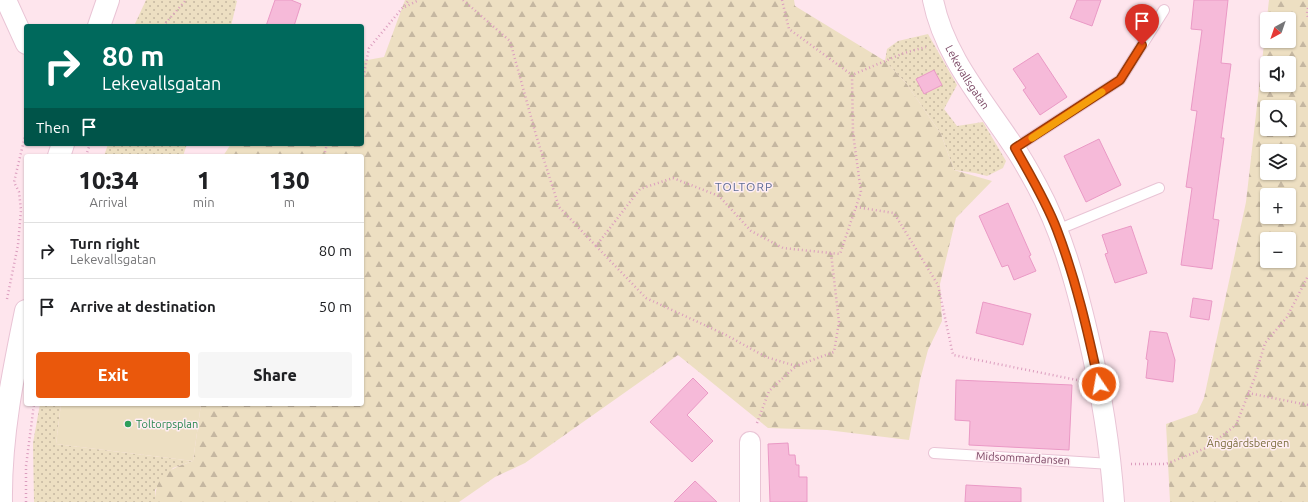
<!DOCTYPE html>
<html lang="en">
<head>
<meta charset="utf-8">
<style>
	:root { --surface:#fff; --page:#f6f6f6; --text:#202124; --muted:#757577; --line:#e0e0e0; --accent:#ea580c }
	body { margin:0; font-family:Ubuntu,sans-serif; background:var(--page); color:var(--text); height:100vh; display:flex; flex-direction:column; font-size:15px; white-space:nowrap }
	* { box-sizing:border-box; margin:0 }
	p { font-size:13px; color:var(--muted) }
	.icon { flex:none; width:22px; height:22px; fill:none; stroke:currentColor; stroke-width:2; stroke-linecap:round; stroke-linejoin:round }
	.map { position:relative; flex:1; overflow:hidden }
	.panel { position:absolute; left:24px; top:154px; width:340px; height:252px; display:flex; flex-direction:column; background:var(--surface); border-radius:4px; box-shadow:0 1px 3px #0004 }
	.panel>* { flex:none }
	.hud { position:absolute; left:24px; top:24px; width:340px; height:122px; border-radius:4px; box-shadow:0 1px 3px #0004; background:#00695c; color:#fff; overflow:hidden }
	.needle { width:26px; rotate:220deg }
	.fabs { position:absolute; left:1260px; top:12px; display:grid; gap:8px }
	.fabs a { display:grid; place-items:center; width:36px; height:36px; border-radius:4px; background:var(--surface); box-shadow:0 1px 3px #0004; font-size:20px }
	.pin { position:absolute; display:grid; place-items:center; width:34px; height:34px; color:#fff; margin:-41px -17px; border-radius:50% 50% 50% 0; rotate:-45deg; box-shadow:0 0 4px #0007 }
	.pin .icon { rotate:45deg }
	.me { position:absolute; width:44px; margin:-22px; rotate:348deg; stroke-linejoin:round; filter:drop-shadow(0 0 3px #0008) }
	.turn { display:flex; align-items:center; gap:14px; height:84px; padding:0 12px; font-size:18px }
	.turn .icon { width:52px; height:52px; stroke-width:2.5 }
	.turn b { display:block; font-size:28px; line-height:34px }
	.then { display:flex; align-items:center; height:38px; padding:0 12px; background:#0003; gap:8px; font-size:15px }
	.eta { display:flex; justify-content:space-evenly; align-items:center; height:68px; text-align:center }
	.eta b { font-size:24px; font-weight:800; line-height:28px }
	.button { display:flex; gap:8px; margin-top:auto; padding:8px 12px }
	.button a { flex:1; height:46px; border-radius:4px; background:var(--accent); color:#fff; font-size:16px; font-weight:800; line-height:46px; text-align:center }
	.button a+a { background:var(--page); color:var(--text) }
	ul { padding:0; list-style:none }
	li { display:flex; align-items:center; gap:12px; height:56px; padding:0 12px; border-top:1px solid var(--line) }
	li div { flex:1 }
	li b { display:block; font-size:15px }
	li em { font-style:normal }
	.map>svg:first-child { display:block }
	.grass { fill:url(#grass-dots) }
	.forest { fill:url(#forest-firs); fill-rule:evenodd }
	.pitch { fill:#eddfc2 }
	.building { fill:#f6bad9; stroke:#ea99c5 }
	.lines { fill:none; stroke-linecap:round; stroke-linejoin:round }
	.service-casing { stroke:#e9c4d5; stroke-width:12 }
	.minor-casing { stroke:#e9c4d5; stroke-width:22 }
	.tertiary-casing { stroke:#e9c4d5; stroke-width:24 }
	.path { stroke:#db9dbe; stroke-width:2.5; stroke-dasharray:1 3; stroke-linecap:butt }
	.service { stroke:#fff; stroke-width:10 }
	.minor { stroke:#fff; stroke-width:20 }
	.tertiary { stroke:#fff; stroke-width:22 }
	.route-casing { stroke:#983908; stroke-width:10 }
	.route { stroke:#ea580c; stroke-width:7 }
	.slow { stroke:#f59e0b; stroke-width:7 }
	.leisure-dot { fill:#2e9e5b; stroke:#ffedf3; stroke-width:1.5 }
	.labels { text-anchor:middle; stroke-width:3; stroke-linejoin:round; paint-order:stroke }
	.street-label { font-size:11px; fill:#7a4764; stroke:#ffedf3 }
	.leisure-label { font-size:11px; fill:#27864d; stroke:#ffedf3; text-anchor:start }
	.park-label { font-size:11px; fill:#7a6d3c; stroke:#ffedf3 }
	.neighbourhood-label { font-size:12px; letter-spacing:1px; fill:#5e6d96; stroke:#ffedf3 }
</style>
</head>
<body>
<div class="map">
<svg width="1308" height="502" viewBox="0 0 1308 502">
	<defs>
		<pattern id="grass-dots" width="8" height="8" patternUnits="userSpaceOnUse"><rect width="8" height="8" fill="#eddfc2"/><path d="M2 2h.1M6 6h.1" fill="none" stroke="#c5b7a1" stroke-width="1.8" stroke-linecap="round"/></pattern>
		<pattern id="forest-firs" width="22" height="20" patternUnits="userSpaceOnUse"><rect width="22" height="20" fill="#eddfc2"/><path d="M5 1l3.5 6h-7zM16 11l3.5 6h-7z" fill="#c5b7a1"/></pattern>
	</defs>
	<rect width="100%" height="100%" fill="#fee5ed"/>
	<path class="grass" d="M 146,0 L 235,0 L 237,1 L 231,26 L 134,26 Z
		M 928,34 L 957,85 L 944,109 L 957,126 L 983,122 L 1006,161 L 1003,168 L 987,176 L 975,173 L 954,170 L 941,134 L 906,83 L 885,61 L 887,49 L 898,41 Z
		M 108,144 L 187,144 L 183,156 L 104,156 Z
		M 40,404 L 61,404 L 56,444 L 193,461 L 173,468 L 155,490 L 155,502 L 34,502 L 33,443 Z"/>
	<path class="forest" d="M 405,0 L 794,0 L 795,6 L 885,61 L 906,83 L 941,134 L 954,170 L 992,181 L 956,218 L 940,284 L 942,321 L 928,350 L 920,380 L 909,440 L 827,430 L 768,428 L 678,355 L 525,463 L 495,477 L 459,502 L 155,502 C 155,474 170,469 193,461 L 201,404 L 362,404 L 362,156 L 223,156 L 231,144 L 362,144 L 362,61 L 384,57 Z
		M 1269,0 L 1308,0 L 1308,502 L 1170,502 L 1166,424 L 1197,413 L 1204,398 L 1246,202 ZM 1267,19 L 1289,19 L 1289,41 L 1267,41 ZM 1267,63 L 1289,63 L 1289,85 L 1267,85 ZM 1267,107 L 1289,107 L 1289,129 L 1267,129 ZM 1267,151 L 1289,151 L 1289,173 L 1267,173 ZM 1267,195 L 1289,195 L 1289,217 L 1267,217 ZM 1267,239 L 1289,239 L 1289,261 L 1267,261 Z"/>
	<path class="pitch" d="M 61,404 L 201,404 L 193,461 L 56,444 Z"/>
	<path class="building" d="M 275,0 L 291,0 L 301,4 L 294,26 L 266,26 Z
		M 1077,0 L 1101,0 L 1092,26 L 1070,18 Z
		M 1194,0 L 1228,0 L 1221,63 L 1231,64 L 1221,138 L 1224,138 L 1213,219 L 1219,220 L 1212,269 L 1181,265 L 1192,188 L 1186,187 L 1197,111 L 1191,110 L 1202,30 L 1191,29 Z
		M 1038,53 L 1067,97 L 1040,115 L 1023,90 L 1026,88 L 1013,69 Z
		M 934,70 L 942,85 L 924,94 L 916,79 Z
		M 1099,139 L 1121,185 L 1086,202 L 1064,156 Z
		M 1008,203 L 1031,255 L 1029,256 L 1036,271 L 1014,280 L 1008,265 L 1002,267 L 979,216 Z
		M 1131,226 L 1147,273 L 1115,283 L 1105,254 L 1108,253 L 1102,235 Z
		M 1193,298 L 1212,301 L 1209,320 L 1190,317 Z
		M 983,302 L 1031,314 L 1023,345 L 976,333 Z
		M 1150,331 L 1167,333 L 1175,360 L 1173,382 L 1146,378 L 1148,360 L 1146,359 Z
		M 693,378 L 708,393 L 687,415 L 713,441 L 692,462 L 650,422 Z
		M 956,380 L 1072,385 L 1069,450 L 969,445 L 970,421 L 955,420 Z
		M 788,443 L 789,455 L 795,455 L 796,465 L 799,465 L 799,477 L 807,477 L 807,502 L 770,502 L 768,444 Z
		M 695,481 L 717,502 L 674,502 Z
		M 966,485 L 1021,488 L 1021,502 L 965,502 Z"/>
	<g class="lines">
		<defs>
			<path id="service" d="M 1015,148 L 1120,80 L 1164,10
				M 1057,230 L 1159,188
				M 934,453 L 1111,464"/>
			<g id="minor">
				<path d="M 6,0 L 26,44"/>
				<path id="s1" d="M 933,0 C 944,56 984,101 1014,147 C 1023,160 1030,173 1037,186 C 1062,232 1076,284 1088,335 C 1101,390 1110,445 1114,502"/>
				<path d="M 750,502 L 750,442"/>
			</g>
			<path id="tertiary" d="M 99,26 L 108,0
				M 59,156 L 63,144
				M 1,502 C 0,437 13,374 26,311"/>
		</defs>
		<use href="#service" class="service-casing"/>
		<use href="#minor" class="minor-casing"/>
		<use href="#tertiary" class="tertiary-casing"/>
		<path class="path" d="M 463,0 L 510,41 L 536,135 L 559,207 L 596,246 L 640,189 L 673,178 L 719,196 L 751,231 L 783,248 L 840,254 L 861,192 L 853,133 L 852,75 L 904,53 L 926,47
			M 782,0 L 789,29 L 852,75
			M 405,7 L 419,0
			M 1308,8 L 1307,13 L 1308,18
			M 163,26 L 186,0
			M 362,84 L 369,48 L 409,0
			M 86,156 L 90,144
			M 324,156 L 327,144
			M 856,207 L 894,213 L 938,285 L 953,355 L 1077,380
			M 596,246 L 646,298 L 726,335 L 766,357 L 796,366 L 834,352 L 839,322 L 831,253
			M 7,299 L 18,245 L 21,210 L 19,192 L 14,182 L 26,132
			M 1248,393 L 1308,405
			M 757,423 L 769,391 L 796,366
			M 1131,464 L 1166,464 L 1206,448 L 1236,425 L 1255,377 L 1265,343 L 1287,317 L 1308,276
			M 26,502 L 26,466 L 34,404"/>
		<use href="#service" class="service"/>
		<use href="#minor" class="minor"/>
		<use href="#tertiary" class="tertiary"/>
	</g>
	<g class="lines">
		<defs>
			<path id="route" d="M 1099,384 C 1088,332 1076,280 1057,230 C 1046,201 1030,175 1015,148 L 1120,80 L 1142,45"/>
		</defs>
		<use href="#route" class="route-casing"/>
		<use href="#route" class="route"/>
		<path class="slow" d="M 1032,138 L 1102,92"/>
	</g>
	<circle class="leisure-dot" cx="128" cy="424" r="4"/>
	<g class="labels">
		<g class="street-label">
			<text dy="4" stroke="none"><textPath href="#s1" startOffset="85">Lekevallsgatan</textPath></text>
			<text transform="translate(1023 458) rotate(3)" y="4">Midsommardansen</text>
		</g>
		<g class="leisure-label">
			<text x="136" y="428">Toltorpsplan</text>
		</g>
		<g class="park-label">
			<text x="1248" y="447">Änggårdsbergen</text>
		</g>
		<g class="neighbourhood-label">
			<text x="744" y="191">TOLTORP</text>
		</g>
	</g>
</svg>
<div class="fabs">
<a><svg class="needle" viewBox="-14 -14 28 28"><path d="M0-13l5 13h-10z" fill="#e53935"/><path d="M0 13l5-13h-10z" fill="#757577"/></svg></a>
<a><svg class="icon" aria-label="sound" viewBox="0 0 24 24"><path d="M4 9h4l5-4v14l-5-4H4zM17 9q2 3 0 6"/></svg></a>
<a><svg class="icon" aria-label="search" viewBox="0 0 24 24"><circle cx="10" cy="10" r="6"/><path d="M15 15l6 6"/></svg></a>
<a><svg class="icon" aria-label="layers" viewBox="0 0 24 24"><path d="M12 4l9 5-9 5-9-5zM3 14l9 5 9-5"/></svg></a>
<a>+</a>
<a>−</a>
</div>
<div class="pin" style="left:1142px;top:45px;background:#d93025"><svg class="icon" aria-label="arrive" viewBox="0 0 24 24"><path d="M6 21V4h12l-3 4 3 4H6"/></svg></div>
<svg class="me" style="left:1099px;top:384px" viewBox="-20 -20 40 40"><circle r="17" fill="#ea580c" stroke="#fff" stroke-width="3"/><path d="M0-11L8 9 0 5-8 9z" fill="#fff"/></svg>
<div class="hud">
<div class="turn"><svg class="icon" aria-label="right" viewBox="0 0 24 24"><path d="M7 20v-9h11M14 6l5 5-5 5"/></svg><div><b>80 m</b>Lekevallsgatan</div></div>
<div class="then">Then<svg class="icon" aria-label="arrive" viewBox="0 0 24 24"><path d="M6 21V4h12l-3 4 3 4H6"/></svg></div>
</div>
<section class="panel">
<div class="eta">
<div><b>10:34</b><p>Arrival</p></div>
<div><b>1</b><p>min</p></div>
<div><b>130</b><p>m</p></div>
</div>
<ul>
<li><svg class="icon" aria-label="right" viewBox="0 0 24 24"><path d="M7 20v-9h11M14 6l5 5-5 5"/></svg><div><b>Turn right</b><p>Lekevallsgatan</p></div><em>80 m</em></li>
<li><svg class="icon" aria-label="arrive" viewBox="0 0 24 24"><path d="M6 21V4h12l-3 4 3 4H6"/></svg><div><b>Arrive at destination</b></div><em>50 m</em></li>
</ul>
<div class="button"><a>Exit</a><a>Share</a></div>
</section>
</div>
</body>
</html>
